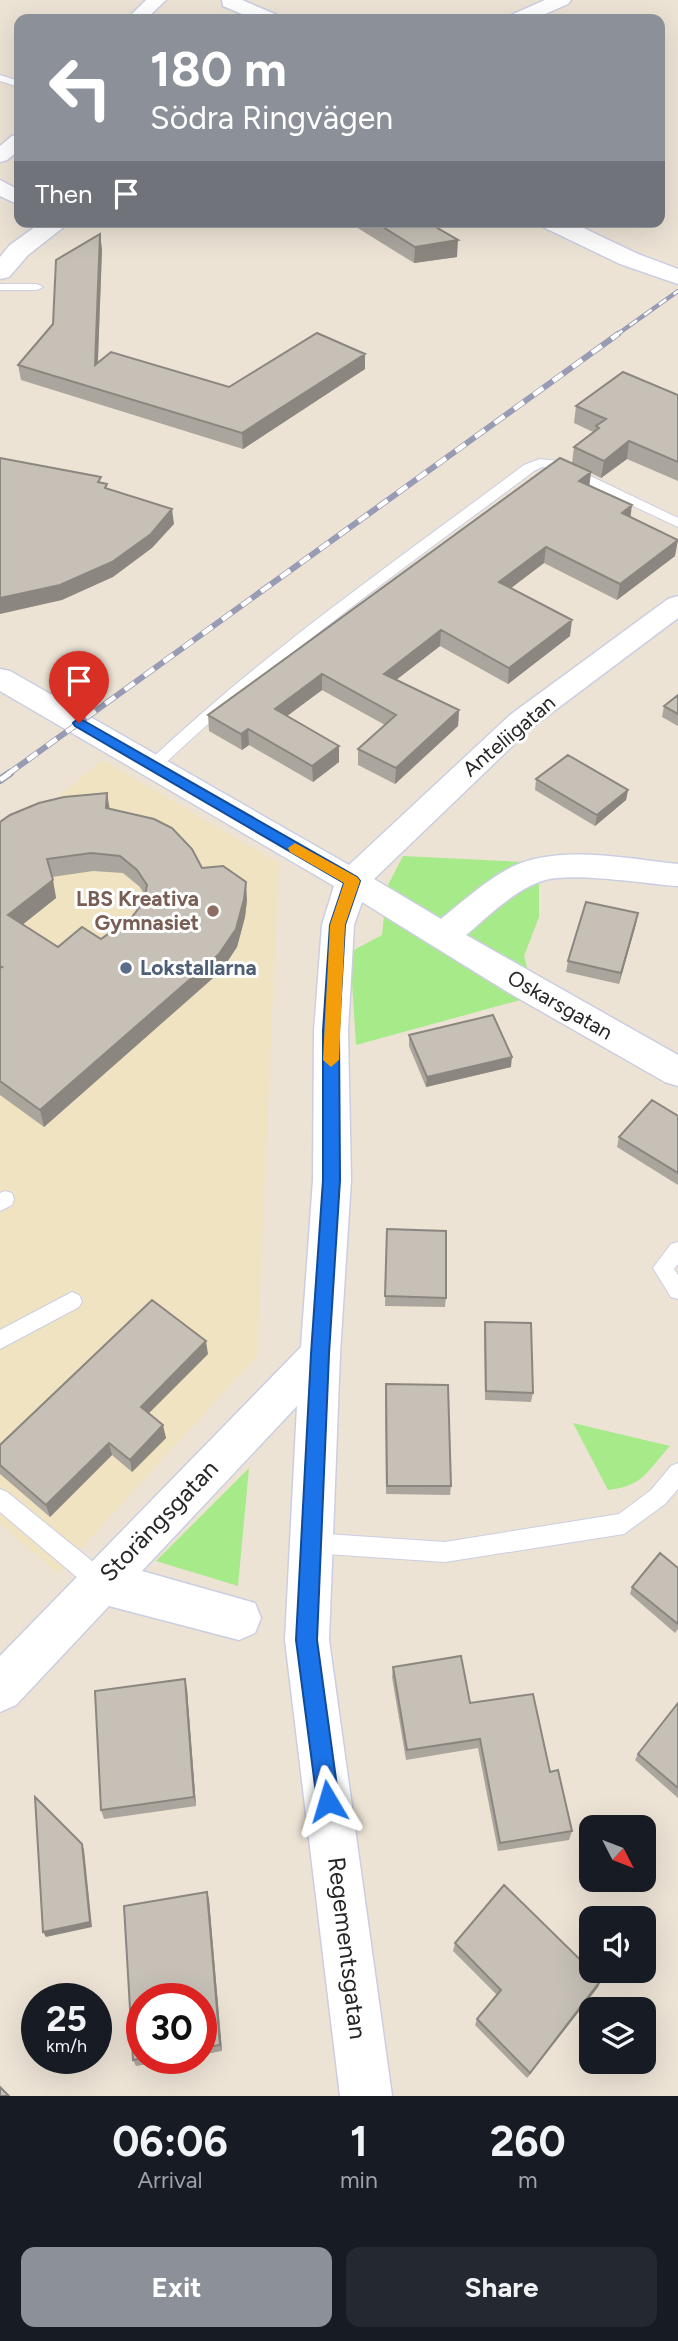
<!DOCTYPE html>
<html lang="en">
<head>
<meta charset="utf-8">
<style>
	:root { --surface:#171b24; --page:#242831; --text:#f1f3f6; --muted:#9ea1a6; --accent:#8c9099 }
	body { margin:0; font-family:Figtree,sans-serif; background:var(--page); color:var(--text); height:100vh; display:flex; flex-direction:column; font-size:26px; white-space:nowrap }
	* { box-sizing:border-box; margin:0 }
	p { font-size:23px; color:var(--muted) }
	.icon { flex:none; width:38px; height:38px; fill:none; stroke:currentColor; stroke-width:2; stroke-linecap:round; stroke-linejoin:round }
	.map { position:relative; height:2096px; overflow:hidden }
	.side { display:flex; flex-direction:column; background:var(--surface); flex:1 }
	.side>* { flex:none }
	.top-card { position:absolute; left:14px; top:14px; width:651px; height:214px; border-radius:14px; box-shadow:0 7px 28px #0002; background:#8c9099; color:#fff; overflow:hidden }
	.needle { width:46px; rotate:132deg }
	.controls { position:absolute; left:579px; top:1815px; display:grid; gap:14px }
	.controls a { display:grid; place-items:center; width:77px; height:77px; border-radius:14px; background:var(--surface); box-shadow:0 7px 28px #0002; font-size:35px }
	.speed { position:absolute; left:21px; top:1983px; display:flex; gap:14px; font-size:35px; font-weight:700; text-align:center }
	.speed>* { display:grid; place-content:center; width:91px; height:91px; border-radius:50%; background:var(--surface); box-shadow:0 7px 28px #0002; line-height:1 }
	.speed small { font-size:18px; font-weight:400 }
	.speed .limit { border:10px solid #d22; background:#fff; color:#111 }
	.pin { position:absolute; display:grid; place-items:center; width:60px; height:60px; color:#fff; margin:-72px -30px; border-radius:50% 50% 50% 0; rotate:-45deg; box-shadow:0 0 7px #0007 }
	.pin .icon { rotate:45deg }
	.me { position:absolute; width:77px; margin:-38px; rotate:353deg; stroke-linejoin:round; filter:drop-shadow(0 0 5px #0008) }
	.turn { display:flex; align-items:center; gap:24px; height:147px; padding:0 21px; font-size:32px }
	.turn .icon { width:91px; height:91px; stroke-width:2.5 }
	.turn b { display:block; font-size:49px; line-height:60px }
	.then { display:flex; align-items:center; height:66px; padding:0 21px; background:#0003; gap:14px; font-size:26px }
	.eta { display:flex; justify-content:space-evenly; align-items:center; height:119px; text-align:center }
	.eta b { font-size:42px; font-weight:700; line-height:49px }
	.action { display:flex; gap:14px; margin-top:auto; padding:14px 21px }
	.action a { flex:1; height:80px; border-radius:14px; background:var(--accent); color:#fff; font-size:28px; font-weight:700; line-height:80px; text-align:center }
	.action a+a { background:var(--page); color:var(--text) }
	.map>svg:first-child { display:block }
	.education { fill:#f0e3c2 }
	.green { fill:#a7ea8a }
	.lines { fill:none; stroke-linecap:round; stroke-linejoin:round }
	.service-casing { stroke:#cbcee2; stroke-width:2 }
	.minor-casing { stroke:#cbcee2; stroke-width:3 }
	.tertiary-casing { stroke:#cbcee2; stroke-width:3 }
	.service { fill:#fff; fill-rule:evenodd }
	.minor { fill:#fff; fill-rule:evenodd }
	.tertiary { fill:#fff; fill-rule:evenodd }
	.rail-far2-casing { stroke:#989bb4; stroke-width:4.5 }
	.rail-far1-casing { stroke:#989bb4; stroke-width:6 }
	.rail-casing { stroke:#989bb4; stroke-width:8 }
	.rail-far2 { stroke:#fff; stroke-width:2.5; stroke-dasharray:9; stroke-linecap:butt }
	.rail-far1 { stroke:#fff; stroke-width:4.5; stroke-dasharray:12; stroke-linecap:butt }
	.rail { stroke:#fff; stroke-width:5; stroke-dasharray:16; stroke-linecap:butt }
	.wall { fill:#aaa59d; fill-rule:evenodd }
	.shaded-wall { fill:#8b867f }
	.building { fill:#c6c0b6; stroke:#8b867f; stroke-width:2; fill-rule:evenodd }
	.route { fill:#1a73e8; stroke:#114b97; stroke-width:2 }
	.slow { fill:#f59e0b }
	.education-dot { fill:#8d6e63; stroke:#fff; stroke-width:2.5 }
	.service-dot { fill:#5c6f8a; stroke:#fff; stroke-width:2.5 }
	.labels { text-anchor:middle; stroke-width:6; stroke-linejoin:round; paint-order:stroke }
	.street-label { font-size:21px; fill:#262626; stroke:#fff }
	.education-label { font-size:21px; font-weight:bold; fill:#785e54; stroke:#fff; text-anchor:end }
	.service-label { font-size:21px; font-weight:bold; fill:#4e5e75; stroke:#fff; text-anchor:start }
	.near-street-label { font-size:24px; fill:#262626; stroke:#fff }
</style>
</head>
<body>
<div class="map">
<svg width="678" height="2096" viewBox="0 0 678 2096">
	<rect width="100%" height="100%" fill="#ece3d5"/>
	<path class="education" d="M 103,760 L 279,863 L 257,1356 L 58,1574 L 0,1524 L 0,842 Z"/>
	<path class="green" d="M 403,856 L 523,862 L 539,882 L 539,917 L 524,956 L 535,996 L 356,1045 L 350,952 L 382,935 L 387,887 Z
		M 573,1423 L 670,1446 C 647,1471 644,1486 608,1490 Z
		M 249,1468 L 238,1586 L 156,1561 Z"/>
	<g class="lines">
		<defs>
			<path id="service" d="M 0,75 L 19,81 L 19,87 L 0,81 Z
				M 0,284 L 37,284 L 43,287 L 37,290 L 0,290 Z
				M 540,459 L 559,461 L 678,518 L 678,527 L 552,468 L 542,467 L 534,471 C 406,567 274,659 158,770 L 148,770 L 145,766 L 148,762 C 264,652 396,561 524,465 Z
				M 5,1191 L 12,1193 L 14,1199 L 12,1205 L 0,1211 L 0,1193 Z
				M 678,1242 L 678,1264 L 674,1269 L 678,1275 L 678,1299 L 671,1297 L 653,1268 L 671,1244 Z
				M 72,1292 L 79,1295 L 82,1301 L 79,1307 L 0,1349 L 0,1330 Z
				M 678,1463 L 678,1489 L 665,1504 L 624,1534 L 445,1562 L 311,1553 L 303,1550 L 300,1543 L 303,1536 L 311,1533 L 445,1542 L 619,1514 L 651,1490 L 671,1466 Z
				M 0,1489 L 7,1492 L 108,1574 L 111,1582 L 108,1590 L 100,1593 L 92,1590 L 0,1512 Z"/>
			<path id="minor" d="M 146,0 L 166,0 L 146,19 L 127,19 Z
				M 19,134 L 19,150 L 7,160 L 0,162 L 0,146 L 12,136 Z
				M 0,180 L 19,190 L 19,205 L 0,196 Z
				M 678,596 L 678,618 L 530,729 L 374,879 L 441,919 C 465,900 491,875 521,863 C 569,846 628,859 678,864 L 678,886 C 645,884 571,871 542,881 C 514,890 488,917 466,935 L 678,1055 L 678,1086 L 665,1082 L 511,994 L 362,902 L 354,925 L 348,1031 L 351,1180 L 340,1354 L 329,1640 L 392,2096 L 340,2096 L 285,1640 L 297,1406 L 142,1571 L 255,1603 L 261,1618 L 255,1633 L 239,1640 L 109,1606 L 16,1705 L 0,1712 L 0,1656 L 301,1347 L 313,1180 L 314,1031 L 322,925 L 334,886 L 0,691 L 0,669 L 10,671 L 349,865 L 510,715 L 668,599 Z"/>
			<path id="tertiary" d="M 222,0 L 242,0 L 277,15 L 280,19 L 254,19 L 223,6 Z
				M 545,0 L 571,0 L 568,4 L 534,19 L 508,19 L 511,15 Z
				M 42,222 L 70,222 L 28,255 L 9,277 L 0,279 L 0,257 L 10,245 Z
				M 539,222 L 571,222 L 638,254 L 678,269 L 678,284 L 620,264 L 543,227 Z"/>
		</defs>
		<use href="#service" class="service-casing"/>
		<use href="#minor" class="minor-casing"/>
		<use href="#tertiary" class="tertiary-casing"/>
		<use href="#service" class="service"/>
		<use href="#minor" class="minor"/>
		<use href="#tertiary" class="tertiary"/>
		<defs>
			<path id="rail-far2" d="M 615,336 L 678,291"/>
			<path id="rail-far1" d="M 8,774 L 618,334"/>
			<path id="rail" d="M 0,780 L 10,773"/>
		</defs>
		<use href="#rail-far2" class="rail-far2-casing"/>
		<use href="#rail-far1" class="rail-far1-casing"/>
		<use href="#rail" class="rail-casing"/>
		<use href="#rail-far2" class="rail-far2"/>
		<use href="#rail-far1" class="rail-far1"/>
		<use href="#rail" class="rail"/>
	</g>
	<path class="wall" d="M 348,222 L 427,222 L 457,257 L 414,263 Z
		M 102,249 L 98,363 L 229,387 L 365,369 L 243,449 L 21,380 L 18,365 L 53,324 Z
		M 678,395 L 678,481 L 627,459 L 601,478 L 591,473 L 589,486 L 630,517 L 675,556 L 617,600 L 544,563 L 510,588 L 570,636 L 508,684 L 440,646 L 396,680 L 459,710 L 458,726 L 395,784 L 358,765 L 358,749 L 385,725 L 322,690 L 287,716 L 339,762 L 313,782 L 249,745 L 242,750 L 209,731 L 208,715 L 572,463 L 574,447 L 593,432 L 574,423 L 576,406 Z
		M 678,695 L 678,726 L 662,717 L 664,706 Z
		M 536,779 L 628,790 L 626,800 L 595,826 L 535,790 Z
		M 107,793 L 109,809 L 202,868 L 247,900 L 245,917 L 237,947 L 221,971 L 44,1127 L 0,1095 L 0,822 ZM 93,871 L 123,873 L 140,887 L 145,896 L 144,901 L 132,917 L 101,939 L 58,947 L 23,924 L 56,898 L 52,877 Z
		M 636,924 L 619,984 L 566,972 L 568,961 Z
		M 409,1035 L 511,1067 L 426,1087 L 409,1046 Z
		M 678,1116 L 678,1185 L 617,1147 L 619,1137 Z
		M 387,1229 L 446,1298 L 445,1307 L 385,1306 Z
		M 485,1322 L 533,1393 L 531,1402 L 485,1400 L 484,1331 Z
		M 208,1354 L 149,1413 L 166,1438 L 132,1472 L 112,1455 L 50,1517 L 0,1474 L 0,1445 Z
		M 385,1393 L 451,1486 L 450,1495 L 386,1494 Z
		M 678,1568 L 678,1629 L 675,1633 L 630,1594 L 632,1587 Z
		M 393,1667 L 470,1703 L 550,1772 L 572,1831 L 569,1840 L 498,1851 L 478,1748 L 406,1760 L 392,1677 Z
		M 187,1689 L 196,1806 L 104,1819 L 101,1810 Z
		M 678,1703 L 678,1798 L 635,1760 L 638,1754 Z
		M 207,1892 L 209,1900 L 222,2051 L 201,2055 L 201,1998 L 142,2058 L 181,2058 L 136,2066 L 133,2060 Z
		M 455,1943 L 601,1980 L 598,1987 L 527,2078 L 475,2025 L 477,2019 L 497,1995 L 453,1951 Z"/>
	<path class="shaded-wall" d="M 100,234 L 102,249 L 97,381 L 95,365 Z
		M 458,240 L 457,257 L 414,263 L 415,247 Z
		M 365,354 L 365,369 L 243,449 L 242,433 Z
		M 629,441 L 627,459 L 601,478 L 604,461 Z
		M 591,472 L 589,488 L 579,481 Z
		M 632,505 L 630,521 L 622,513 Z
		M 172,509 L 174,524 L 152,548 L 113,577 L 62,600 L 0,614 L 0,598 Z
		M 678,540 L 675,556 L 617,600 L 620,584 Z
		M 546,547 L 544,563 L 498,598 L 499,582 Z
		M 572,620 L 570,636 L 508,684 L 509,668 Z
		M 441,630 L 440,646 L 383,690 L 384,674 Z
		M 322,674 L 322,690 L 275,725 L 275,709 Z
		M 459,710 L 458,726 L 395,784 L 396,768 Z
		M 248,729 L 249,745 L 242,750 L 241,734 Z
		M 339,746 L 339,762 L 313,782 L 312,766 Z
		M 628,790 L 626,800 L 595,826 L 597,815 Z
		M 107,793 L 110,811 L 106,808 Z
		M 53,880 L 56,898 L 12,933 L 8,915 Z
		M 246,882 L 247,900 L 245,917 L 237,947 L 221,971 L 44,1127 L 40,1110 Z
		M 638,913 L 636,924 L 619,984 L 621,973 Z
		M 512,1057 L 511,1067 L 426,1087 L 427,1077 Z
		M 206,1341 L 208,1354 L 143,1419 L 141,1407 Z
		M 163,1425 L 166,1438 L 132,1472 L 130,1460 Z
		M 109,1443 L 112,1455 L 50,1517 L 46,1505 Z
		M 185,1679 L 187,1689 L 196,1806 L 194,1797 Z
		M 82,1844 L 84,1850 L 92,1927 L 46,1937 L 43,1932 Z
		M 207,1892 L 209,1900 L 222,2051 L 220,2045 Z
		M 601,1980 L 598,1987 L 527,2078 L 530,2073 Z"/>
	<path class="building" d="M 375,222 L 427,222 L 458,240 L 415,247 Z
		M 100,234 L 95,365 L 111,352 L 229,387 L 317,333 L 365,354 L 242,433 L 18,365 L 53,324 L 56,260 Z
		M 623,372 L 678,395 L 678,462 L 629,441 L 604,461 L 574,447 L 599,428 L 596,426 L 606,419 L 576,406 Z
		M 0,458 L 101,477 L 98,482 L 107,484 L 105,488 L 172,509 L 151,534 L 112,562 L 60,585 L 0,598 Z
		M 560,458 L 591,472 L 579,481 L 632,505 L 622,513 L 678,540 L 620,584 L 546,547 L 499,582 L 572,620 L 509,668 L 441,630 L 384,674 L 459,710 L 396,768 L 358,749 L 396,715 L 322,674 L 275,709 L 339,746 L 312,766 L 248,729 L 241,734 L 208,715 Z
		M 678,695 L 678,714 L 664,706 Z
		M 568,755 L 628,790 L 597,815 L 536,779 Z
		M 107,793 L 106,808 L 154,819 L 172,828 L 192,849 L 202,868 L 223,866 L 246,882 L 244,899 L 236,929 L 219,954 L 40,1110 L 0,1081 L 0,968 L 2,967 L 0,966 L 0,822 L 10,815 L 39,803 L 64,797 ZM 91,853 L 120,856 L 137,870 L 147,885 L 144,901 L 132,917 L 101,939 L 82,927 L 58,947 L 8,915 L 53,880 L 47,859 Z
		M 586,902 L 638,913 L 621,973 L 568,961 Z
		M 493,1015 L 512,1057 L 427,1077 L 409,1035 Z
		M 652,1100 L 678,1116 L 678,1173 L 619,1137 Z
		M 387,1229 L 446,1231 L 446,1298 L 385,1296 Z
		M 152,1300 L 206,1341 L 141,1407 L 163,1425 L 130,1460 L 109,1443 L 46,1505 L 0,1465 L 0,1445 Z
		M 485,1322 L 531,1323 L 533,1393 L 486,1391 Z
		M 386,1384 L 448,1385 L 451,1486 L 387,1486 Z
		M 660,1553 L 678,1568 L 678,1624 L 632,1587 Z
		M 461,1656 L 470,1703 L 533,1694 L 550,1772 L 558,1770 L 572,1831 L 500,1843 L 480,1739 L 407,1750 L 393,1667 Z
		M 185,1679 L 194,1797 L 101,1810 L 95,1691 Z
		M 678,1703 L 678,1788 L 638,1754 Z
		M 35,1797 L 82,1844 L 90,1922 L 43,1932 Z
		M 504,1885 L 601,1980 L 530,2073 L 477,2019 L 501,1990 L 455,1943 Z
		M 207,1892 L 220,2045 L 201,2048 L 201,1998 L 142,1998 L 142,2058 L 143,2058 L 133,2060 L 124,1906 Z
		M 0,2087 L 9,2096 L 0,2096 Z"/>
	<path class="route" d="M 79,718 L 357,877 L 360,881 L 345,925 L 339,1031 L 340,1180 L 329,1354 L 317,1640 L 339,1801 L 335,1809 L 328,1812 L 320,1809 L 317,1801 L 296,1640 L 311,1354 L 323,1180 L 323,1031 L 330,925 L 344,883 L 75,726 L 73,723 Z"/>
	<path class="slow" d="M 295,843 L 357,877 L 360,881 L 345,925 L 339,1060 L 331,1067 L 323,1060 L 330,925 L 344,883 L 290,852 L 288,848 Z"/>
	<circle class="education-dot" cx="213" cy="911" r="7"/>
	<circle class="service-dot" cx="126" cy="968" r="7"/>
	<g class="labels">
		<g class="street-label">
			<text transform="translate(509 736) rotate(-40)" y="7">Anteliigatan</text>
			<text transform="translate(560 1005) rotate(30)" y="7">Oskarsgatan</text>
		</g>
		<g class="education-label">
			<text x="199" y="906">LBS Kreativa<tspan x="199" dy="24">Gymnasiet</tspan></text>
		</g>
		<g class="service-label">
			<text x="140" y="975">Lokstallarna</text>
		</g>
		<g class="near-street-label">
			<text transform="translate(159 1521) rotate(-46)" y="8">Storängsgatan</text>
			<text transform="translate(347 1948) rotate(83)" y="8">Regementsgatan</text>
		</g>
	</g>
</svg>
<div class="controls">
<a><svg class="needle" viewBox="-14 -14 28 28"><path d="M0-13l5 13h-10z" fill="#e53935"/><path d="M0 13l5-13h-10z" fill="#9ea1a6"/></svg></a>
<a><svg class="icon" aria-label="sound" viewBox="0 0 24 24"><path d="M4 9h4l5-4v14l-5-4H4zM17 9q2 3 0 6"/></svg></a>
<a><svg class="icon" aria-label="layers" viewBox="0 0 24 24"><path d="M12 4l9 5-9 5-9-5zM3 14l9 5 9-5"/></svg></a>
</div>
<div class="speed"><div>25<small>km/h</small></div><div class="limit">30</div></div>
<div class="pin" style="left:79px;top:723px;background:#d93025"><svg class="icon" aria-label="arrive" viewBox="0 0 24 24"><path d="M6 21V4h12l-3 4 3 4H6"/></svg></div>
<svg class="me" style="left:328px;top:1801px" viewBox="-20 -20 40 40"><path d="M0-17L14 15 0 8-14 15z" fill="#1a73e8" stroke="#fff" stroke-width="4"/></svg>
<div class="top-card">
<div class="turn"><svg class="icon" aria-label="left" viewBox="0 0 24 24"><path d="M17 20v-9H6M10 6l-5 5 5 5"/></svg><div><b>180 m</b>Södra Ringvägen</div></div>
<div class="then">Then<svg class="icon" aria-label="arrive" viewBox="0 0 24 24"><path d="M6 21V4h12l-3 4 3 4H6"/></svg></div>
</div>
</div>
<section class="side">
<div class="eta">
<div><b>06:06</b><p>Arrival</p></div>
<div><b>1</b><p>min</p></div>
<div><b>260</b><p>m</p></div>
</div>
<div class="action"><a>Exit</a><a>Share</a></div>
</section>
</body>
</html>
